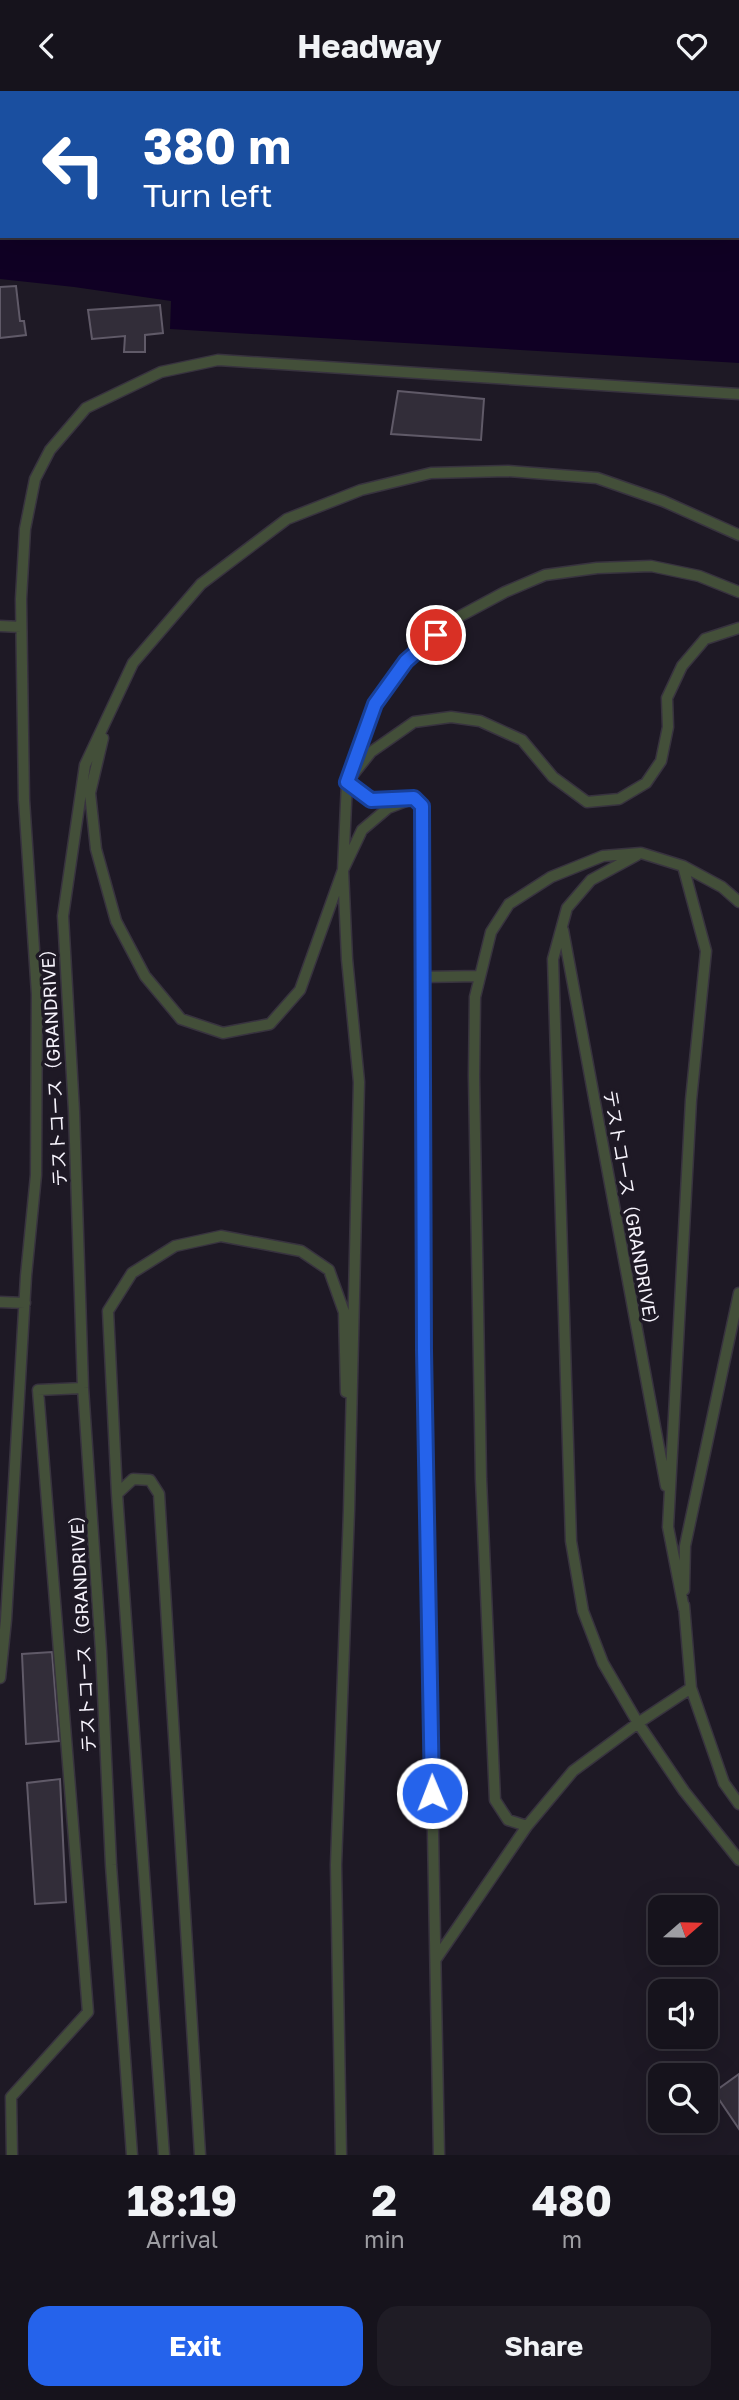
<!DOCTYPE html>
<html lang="en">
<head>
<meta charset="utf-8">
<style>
	:root { --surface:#16131c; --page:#1f1c25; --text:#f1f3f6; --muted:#9e9ea3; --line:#35323b; --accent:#2563eb }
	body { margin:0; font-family:"Golos Text","Noto Sans JP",sans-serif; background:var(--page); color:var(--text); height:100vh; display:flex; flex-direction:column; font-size:26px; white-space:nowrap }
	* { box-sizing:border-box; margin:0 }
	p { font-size:23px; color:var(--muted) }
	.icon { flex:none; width:38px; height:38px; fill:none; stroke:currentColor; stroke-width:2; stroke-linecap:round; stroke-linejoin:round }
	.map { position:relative; height:2064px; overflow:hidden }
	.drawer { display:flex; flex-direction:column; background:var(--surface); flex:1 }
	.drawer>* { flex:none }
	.hud { position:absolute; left:0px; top:0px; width:740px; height:147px; box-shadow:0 7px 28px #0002,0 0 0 2px var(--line); background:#1a4fa0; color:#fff; overflow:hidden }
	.needle { width:46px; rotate:70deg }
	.controls { position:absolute; left:648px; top:1804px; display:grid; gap:14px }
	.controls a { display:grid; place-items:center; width:70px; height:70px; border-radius:14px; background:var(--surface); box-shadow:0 7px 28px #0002,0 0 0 2px var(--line); font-size:35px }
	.pin { position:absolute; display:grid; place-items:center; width:60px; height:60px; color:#fff; margin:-30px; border:4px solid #fff; border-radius:50%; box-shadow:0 2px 7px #0007 }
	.me { position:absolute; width:77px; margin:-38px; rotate:359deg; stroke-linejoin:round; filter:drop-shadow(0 0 5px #0008) }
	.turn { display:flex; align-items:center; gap:24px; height:147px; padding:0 28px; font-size:32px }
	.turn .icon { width:91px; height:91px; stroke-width:2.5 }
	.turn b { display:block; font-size:49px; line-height:60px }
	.eta { display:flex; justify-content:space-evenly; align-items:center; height:119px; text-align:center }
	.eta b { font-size:42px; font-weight:700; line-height:49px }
	.button { display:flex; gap:14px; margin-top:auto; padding:14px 28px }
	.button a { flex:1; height:80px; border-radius:21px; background:var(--accent); color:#fff; font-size:28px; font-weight:700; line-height:80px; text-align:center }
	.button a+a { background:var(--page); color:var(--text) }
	header { display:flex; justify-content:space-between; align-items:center; height:91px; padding:0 28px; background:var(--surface); font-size:32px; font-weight:700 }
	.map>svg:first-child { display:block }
	.water { fill:#100024 }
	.building { fill:#322d39; stroke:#605a68; stroke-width:2 }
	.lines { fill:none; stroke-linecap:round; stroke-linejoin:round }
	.lane-casing { stroke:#38333f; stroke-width:13 }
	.lane { stroke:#434f39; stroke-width:10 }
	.route-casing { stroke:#184099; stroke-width:18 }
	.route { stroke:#2563eb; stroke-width:12 }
	.labels { text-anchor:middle; stroke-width:7; stroke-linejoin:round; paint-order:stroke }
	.street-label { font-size:18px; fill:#f6f3fc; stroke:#1e1925 }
</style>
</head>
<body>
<header><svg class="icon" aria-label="back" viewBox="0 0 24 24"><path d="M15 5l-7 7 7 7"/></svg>Headway<svg class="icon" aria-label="heart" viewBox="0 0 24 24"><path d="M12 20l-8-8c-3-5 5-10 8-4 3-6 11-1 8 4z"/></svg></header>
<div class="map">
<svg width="739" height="2064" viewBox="0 0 739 2064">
	<rect width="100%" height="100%" fill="#1e1925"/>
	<path class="water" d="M 238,0 L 739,0 L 739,87 L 738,2 L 237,2 Z
		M 0,1 L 2,3 L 2,145 L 738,145 L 739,102 L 739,272 L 170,238 L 171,210 L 74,196 L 0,188 Z"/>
	<path class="building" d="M 16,195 L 20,230 L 24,230 L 26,244 L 0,247 L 0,196 Z
		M 160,214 L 163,242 L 145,244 L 145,261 L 124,261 L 125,245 L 92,248 L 88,219 Z
		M 398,300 L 484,308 L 481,349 L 391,343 Z
		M 52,1561 L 59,1650 L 26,1653 L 22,1563 Z
		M 60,1688 L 66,1811 L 35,1813 L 27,1692 Z
		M 739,1983 L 739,2038 L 714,2001 Z"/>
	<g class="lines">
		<defs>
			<path id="lane" d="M 0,535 L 21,536
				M 103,647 L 90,702 L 96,758 L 116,830 L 145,885 L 181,928 L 223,942 L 270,933 L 300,899 L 343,779 L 362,739 L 388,717 L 414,707
				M 403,707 L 371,709 L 347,691 L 371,661 L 414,631 L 451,626 L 480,630 L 522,649 L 553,686 L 587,711 L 619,708 L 646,692 L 661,670 L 668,636 L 667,607 L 682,575 L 705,548 L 739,537
				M 414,707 L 422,715 L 424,1259 L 439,2064
				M 637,764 L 591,789 L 567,817 L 553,868 L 571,1450 L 583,1520 L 603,1572 L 638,1632 L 684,1700 L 739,1769
				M 683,775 L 706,860 L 691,1009 L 668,1436 L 684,1518
				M 563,839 L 666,1395
				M 422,886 L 480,885
				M 0,1211 L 25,1212
				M 117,1403 L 133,1388 L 150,1389 L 159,1403 L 200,2064
				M 684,1499 L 685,1455 L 739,1202
				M 684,1514 L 691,1597 L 724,1692 L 739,1713
				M 0,1587 L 6,1529 L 26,1185 L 36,1084 L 37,903 L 24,709 L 21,508 L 25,438 L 35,388 L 50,359 L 86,317 L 161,281 L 218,269 L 739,303
				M 527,1735 L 508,1729 L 495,1709 L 481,1388 L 474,985 L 475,906 L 491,841 L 509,813 L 551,786 L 603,765 L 641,762 L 683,775 L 722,796 L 739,811
				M 436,1868 L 527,1735 L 573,1680 L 638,1632 L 691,1597
				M 12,2064 L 11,2006 L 88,1921 L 38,1299 L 83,1297
				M 132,2064 L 111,1774 L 101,1560 L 83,1297 L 74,1020 L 63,825 L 85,674 L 133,572 L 201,493 L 287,428 L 361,399 L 431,382 L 508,380 L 597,387 L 663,410 L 739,444
				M 164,2064 L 117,1403 L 108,1220 L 132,1182 L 175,1155 L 221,1145 L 301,1160 L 329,1179 L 344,1221 L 346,1301
				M 341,2064 L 336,1774 L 349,1420 L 359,991 L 347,868 L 343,779 L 347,691 L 375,613 L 406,570 L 451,530 L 505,501 L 545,484 L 597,477 L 651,475 L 699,485 L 739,501"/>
		</defs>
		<use href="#lane" class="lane-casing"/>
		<use href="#lane" class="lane"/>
	</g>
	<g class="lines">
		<defs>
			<path id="route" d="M 432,1702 L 424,1259 L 422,715 L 414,707 L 371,709 L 347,691 L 375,613 L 406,570 L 436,544"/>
		</defs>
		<use href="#route" class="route-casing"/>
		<use href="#route" class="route"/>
	</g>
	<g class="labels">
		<g class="street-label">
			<text transform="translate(54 972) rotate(-93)" y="6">テストコース（GRANDRIVE）</text>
			<text transform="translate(631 1121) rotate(80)" y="6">テストコース（GRANDRIVE）</text>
			<text transform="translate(83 1538) rotate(-93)" y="6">テストコース（GRANDRIVE）</text>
		</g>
	</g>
</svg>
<div class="controls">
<a><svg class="needle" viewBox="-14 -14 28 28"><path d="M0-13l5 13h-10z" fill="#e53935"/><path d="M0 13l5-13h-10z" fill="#9e9ea3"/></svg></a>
<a><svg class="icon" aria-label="sound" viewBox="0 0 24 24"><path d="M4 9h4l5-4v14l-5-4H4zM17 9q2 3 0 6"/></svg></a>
<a><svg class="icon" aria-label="search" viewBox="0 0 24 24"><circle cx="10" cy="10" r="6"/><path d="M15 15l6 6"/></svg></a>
</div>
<div class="pin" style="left:436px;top:544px;background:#d93025"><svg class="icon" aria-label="arrive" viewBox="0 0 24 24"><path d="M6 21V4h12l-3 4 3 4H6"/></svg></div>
<svg class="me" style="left:432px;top:1702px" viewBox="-20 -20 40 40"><circle r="17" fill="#2563eb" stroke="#fff" stroke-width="3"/><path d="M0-11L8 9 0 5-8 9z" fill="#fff"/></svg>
<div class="hud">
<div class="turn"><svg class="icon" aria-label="left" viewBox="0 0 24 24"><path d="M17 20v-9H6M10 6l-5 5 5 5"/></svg><div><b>380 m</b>Turn left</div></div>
</div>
</div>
<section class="drawer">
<div class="eta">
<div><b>18:19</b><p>Arrival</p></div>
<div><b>2</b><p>min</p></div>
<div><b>480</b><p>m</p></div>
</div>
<div class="button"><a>Exit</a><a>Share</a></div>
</section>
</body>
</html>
